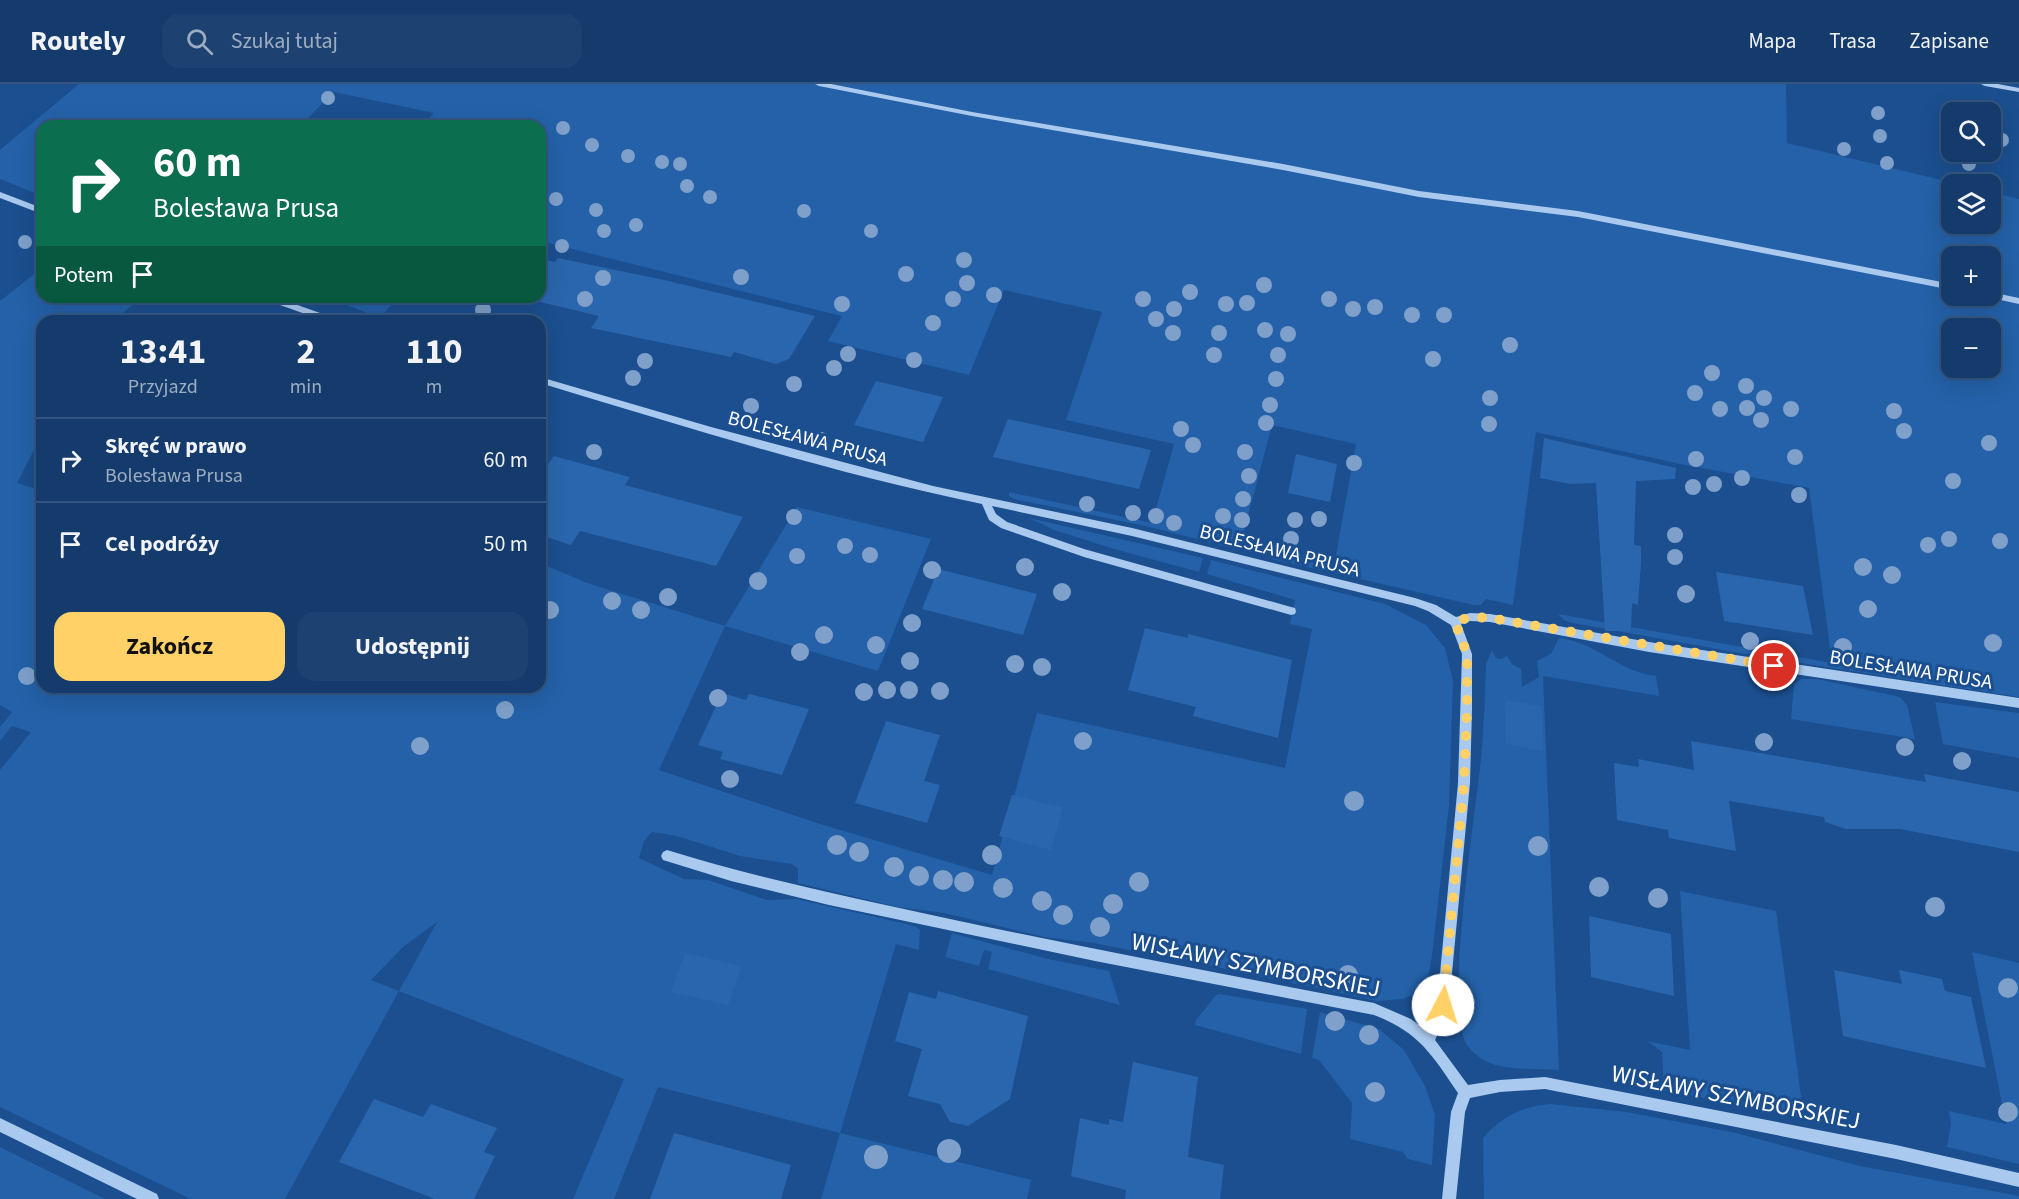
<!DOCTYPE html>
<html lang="pl">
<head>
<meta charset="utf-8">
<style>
	:root { --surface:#143b6b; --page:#1d4271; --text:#f1f3f6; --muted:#9dadc1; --line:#33557e; --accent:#ffd166 }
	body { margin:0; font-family:"Source Sans 3",sans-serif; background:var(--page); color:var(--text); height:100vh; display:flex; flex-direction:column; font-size:22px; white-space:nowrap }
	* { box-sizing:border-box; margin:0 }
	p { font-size:20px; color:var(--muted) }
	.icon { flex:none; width:33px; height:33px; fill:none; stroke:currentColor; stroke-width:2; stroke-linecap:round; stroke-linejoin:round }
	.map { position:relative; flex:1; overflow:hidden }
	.sheet { position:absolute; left:36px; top:231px; width:510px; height:378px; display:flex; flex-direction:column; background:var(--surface); border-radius:18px; box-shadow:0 6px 24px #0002,0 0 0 2px var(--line) }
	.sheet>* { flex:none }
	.hud { position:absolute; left:36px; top:36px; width:510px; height:183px; border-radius:18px; box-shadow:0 6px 24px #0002,0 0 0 2px var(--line); background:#0b6e4f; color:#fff; overflow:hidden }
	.fabs { position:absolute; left:1941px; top:18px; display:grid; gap:12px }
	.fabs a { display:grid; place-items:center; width:60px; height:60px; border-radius:12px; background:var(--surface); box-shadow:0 6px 24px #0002,0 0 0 2px var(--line); font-size:30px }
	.pin { position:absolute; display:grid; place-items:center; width:51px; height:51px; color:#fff; margin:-26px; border:3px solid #fff; border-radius:50%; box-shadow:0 2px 6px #0007 }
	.me { position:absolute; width:66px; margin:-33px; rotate:5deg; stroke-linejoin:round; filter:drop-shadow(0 0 4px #0008) }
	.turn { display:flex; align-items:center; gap:21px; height:126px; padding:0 18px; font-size:27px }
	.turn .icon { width:78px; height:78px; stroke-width:2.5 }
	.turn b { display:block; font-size:42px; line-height:51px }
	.then { display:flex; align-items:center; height:57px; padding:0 18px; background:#0003; gap:12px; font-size:22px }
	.eta { display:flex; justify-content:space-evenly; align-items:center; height:102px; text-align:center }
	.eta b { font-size:36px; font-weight:700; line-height:42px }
	.primary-button { display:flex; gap:12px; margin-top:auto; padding:12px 18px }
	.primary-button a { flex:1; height:69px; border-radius:18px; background:var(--accent); color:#111; font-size:24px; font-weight:700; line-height:69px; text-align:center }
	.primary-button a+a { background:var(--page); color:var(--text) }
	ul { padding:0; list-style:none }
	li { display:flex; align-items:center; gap:18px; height:84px; padding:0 18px; border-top:2px solid var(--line) }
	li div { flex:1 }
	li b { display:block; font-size:22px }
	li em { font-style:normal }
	header { display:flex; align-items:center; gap:36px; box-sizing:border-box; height:84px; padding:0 30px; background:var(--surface); border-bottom:2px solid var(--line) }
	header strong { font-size:28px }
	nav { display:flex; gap:33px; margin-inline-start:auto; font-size:21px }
	.search { width:420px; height:54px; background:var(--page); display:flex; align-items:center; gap:15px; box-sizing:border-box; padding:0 21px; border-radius:18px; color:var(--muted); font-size:22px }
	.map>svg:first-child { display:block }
	.green { fill:#2461a8; fill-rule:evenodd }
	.building { fill:#2a66ad }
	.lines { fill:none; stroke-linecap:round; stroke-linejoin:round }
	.minor { fill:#a9c9ee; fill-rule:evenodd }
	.tree { fill:#7ea0ca }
	.route { stroke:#ffd166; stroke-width:10; stroke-dasharray:0 18 }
	.labels { text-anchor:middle; stroke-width:6; stroke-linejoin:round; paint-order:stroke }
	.street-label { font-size:20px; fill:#fff; stroke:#1b4f8f }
	.near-street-label { font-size:24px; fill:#fff; stroke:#1b4f8f }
</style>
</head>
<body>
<header>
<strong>Routely</strong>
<div class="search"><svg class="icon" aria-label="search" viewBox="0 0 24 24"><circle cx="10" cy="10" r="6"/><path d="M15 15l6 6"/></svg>Szukaj tutaj</div>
<nav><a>Mapa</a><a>Trasa</a><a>Zapisane</a></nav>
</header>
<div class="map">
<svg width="2019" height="1115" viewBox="0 0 2019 1115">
	<rect width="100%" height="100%" fill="#1b4f8f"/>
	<path class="green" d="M 79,0 L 1786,0 L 1787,59 L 1958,100 L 1952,100 L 1952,140 L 1990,140 L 1991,108 L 2019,115 L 2019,613 L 1762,573 L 1573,539 L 1564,536 L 1558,530 L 1832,579 L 1809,404 L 1680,380 L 1536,348 L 1513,521 L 1486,515 L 1481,521 L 1474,521 L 1272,475 L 1271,468 L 1334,482 L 1356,360 L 1272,341 L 1239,466 L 1150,443 L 1014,415 L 1009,412 L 1009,408 L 1152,439 L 1174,360 L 1066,336 L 1102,228 L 1004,206 L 969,291 L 828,257 L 842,232 L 540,157 L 540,42 L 422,42 L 434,29 L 334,8 L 300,42 L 42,42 L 42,112 L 0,95 L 0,66 ZM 1952,172 L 1990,172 L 1990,212 L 1952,212 ZM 1952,244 L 1990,244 L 1990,284 L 1952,284 Z
		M 42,184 L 42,213 L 141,213 L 114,237 L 42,237 L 42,357 L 34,366 L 17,399 L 42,407 L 42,603 L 540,603 L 540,479 L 587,499 L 725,542 L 797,423 L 931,455 L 878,587 L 725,542 L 659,686 L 817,739 L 992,791 L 1037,629 L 1285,684 L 1312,545 L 1290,540 L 1295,516 L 1207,490 L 1211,476 L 1385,520 L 1426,541 L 1445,564 L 1453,597 L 1449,722 L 1432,872 L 1428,893 L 1414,910 L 1403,915 L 1378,917 L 1202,880 L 1176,872 L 1163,873 L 1094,859 L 1044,853 L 944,829 L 898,823 L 798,799 L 798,785 L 792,780 L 740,772 L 677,752 L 652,748 L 644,757 L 639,774 L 684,795 L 708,796 L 767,816 L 796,815 L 915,842 L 920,846 L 919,866 L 896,860 L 840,1049 L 1031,1096 L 1027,1115 L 821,1115 L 840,1049 L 658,1003 L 614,1115 L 573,1115 L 624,995 L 399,907 L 285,1115 L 191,1115 L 0,1023 L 0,686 L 31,648 L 12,642 L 0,657 L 0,643 L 12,628 L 0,621 L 0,217 ZM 437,838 L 399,907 L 371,896 L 403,863 Z
		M 305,213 L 398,213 L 380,234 L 337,217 L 324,218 Z
		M 1029,434 L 1203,474 L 1199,488 L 1114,465 L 1054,446 Z
		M 1559,554 C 1596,558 1619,588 1656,592 L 1659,612 L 1543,592 L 1559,986 C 1528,983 1488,991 1467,961 C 1444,926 1476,726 1481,675 C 1484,644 1485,612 1486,580 L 1492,566 L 1496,574 L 1501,575 L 1507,572 L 1512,580 L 1521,585 L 1522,603 L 1539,593 L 1537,577 L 1551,570 Z
		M 1801,595 L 1817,595 L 1900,613 L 1907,621 L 1915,655 L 1791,635 L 1794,600 Z
		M 1935,618 L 2019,629 L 2019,674 L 1943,660 Z
		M 1680,807 L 1776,827 L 1804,1034 L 1664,1006 L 1662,968 L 1647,957 L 1690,966 Z
		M 952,849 L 1048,875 L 1109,887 L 1120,921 L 988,885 L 992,868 L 984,866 L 979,882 L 945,873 Z
		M 1972,868 L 2019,879 L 2019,1080 L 1947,1063 L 1951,1041 L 1949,1027 L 2006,1040 Z
		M 1220,910 L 1307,925 L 1301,970 L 1195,941 L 1196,936 L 1216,911 Z
		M 1320,928 L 1379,945 L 1404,966 L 1425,1002 L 1435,1031 L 1432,1081 L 1408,1075 L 1403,1068 L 1350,1055 L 1352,1019 L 1319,976 L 1312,974 Z
		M 1550,1020 L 1627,1028 L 1736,1049 L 1860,1082 L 2019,1112 L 2019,1115 L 1484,1115 L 1483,1054 C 1502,1032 1522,1023 1550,1020 Z
		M 0,1063 L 105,1115 L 0,1115 Z"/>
	<path class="building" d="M 540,174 L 555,178 L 558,174 L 664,196 L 815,232 L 789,275 L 776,280 L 734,268 L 731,273 L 591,244 L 599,232 L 540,218 Z
		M 876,297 L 943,313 L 923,358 L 854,341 Z
		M 1008,335 L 1151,366 L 1139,405 L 993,373 Z
		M 1544,354 L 1676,384 L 1675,395 L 1636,397 L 1634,461 L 1641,462 L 1641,480 L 1638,521 L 1632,519 L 1631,547 L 1605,547 L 1596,399 L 1570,400 L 1540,394 Z
		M 1296,370 L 1337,380 L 1330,418 L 1288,409 Z
		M 554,372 L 630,393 L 625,401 L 743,433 L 716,482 L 580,447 L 571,461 L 540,451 L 540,391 Z
		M 938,485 L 1037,510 L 1023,551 L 922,525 Z
		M 1716,488 L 1803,502 L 1813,551 L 1724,537 Z
		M 1145,544 L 1188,554 L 1188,550 L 1292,576 L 1278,654 L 1193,632 L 1196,623 L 1128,606 Z
		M 722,609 L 746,616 L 749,610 L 809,625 L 782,691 L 720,675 L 723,668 L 698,661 Z
		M 1505,616 L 1542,622 L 1543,667 L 1506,660 Z
		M 886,637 L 940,651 L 924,697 L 940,701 L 927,739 L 855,719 Z
		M 1691,657 L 1926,698 L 1924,690 L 2019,708 L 2019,768 L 1900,745 L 1846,745 L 1825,738 L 1824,733 L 1729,717 L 1736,767 L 1669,754 L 1668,746 L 1617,736 L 1614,679 L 1639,683 L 1638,675 L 1694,686 Z
		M 1012,711 L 1063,724 L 1051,766 L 999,752 Z
		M 1589,832 L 1671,850 L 1674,912 L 1591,893 Z
		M 685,869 L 741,882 L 728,921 L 671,908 Z
		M 1834,886 L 1902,900 L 1899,886 L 1942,895 L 1945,907 L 1971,913 L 1986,984 L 1843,952 Z
		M 938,907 L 1028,932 L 1010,1015 L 968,1042 L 950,1038 L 940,1020 L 908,1012 L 922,965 L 895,957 L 909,908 L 936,915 Z
		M 1133,978 L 1198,993 L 1188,1073 L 1224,1081 L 1220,1115 L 1125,1115 L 1126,1106 L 1071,1092 L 1080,1034 L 1109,1041 L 1109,1035 L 1123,1038 Z
		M 374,1015 L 423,1033 L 431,1020 L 497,1044 L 484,1068 L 495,1072 L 474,1115 L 435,1115 L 339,1078 Z
		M 674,1049 L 791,1081 L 781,1115 L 650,1115 Z"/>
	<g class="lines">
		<path class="minor" d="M 815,0 L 831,0 L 972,28 L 1283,80 L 1419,107 L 1578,127 L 1952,200 L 1952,206 L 1578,133 L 1419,113 L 1283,86 L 972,32 L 819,2 Z
			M 1981,0 L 1998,0 L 2019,4 L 2019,8 L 1985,2 Z
			M 0,108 L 42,124 L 42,130 L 0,114 Z
			M 1990,208 L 2019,214 L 2019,220 L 1987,213 L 1986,212 L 1990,212 Z
			M 262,213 L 275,213 L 337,235 L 338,237 L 325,237 L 263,215 Z
			M 540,293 L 711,343 L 933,402 L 1132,444 L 1415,514 L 1436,521 L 1456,533 L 1470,529 L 1490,530 L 1649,558 L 2019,614 L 2019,624 L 1649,568 L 1490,538 L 1470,537 L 1461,540 L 1472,570 L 1472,626 L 1470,699 L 1449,921 L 1446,933 L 1435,956 L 1468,1001 L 1500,996 L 1545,993 L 1896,1061 L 2019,1089 L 2019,1103 L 1896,1075 L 1545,1005 L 1500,1008 L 1470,1014 L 1465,1028 L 1456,1115 L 1442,1115 L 1451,1028 L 1458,1009 C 1432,971 1419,948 1374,931 L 1095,877 L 829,821 L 731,797 L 663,776 L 661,772 L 663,768 L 667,766 C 760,795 855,814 950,835 C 1091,865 1232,892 1374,919 L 1411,935 L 1427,947 L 1434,931 L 1437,921 L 1458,699 L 1462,570 L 1451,541 L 1428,527 L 1415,522 L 1132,452 L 992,422 L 996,430 L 1007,438 L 1084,465 L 1291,523 L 1295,524 L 1296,527 L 1295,530 L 1291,531 L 1084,473 L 1001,444 L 989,436 L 982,420 C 832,389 686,343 540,299 Z
			M 0,1034 L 157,1110 L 159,1115 L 137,1115 L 0,1048 Z"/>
	</g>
	<g class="tree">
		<circle cx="328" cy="14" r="7"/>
		<circle cx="1878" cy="29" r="7"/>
		<circle cx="563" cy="44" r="7"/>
		<circle cx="1880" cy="52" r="7"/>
		<circle cx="2002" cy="56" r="7"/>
		<circle cx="592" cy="61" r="7"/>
		<circle cx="1844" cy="65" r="7"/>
		<circle cx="628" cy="72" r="7"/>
		<circle cx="662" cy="78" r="7"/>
		<circle cx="1887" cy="79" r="7"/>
		<circle cx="680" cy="80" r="7"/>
		<circle cx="1969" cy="80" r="7"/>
		<circle cx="687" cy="102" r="7"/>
		<circle cx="710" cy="113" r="7"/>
		<circle cx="556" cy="115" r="7"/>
		<circle cx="596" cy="126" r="7"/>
		<circle cx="804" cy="127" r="7"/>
		<circle cx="636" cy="141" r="7"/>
		<circle cx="604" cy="147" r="7"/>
		<circle cx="871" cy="147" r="7"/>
		<circle cx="25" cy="158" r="7"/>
		<circle cx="562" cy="162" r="7"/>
		<circle cx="964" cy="176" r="8"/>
		<circle cx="906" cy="190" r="8"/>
		<circle cx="741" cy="193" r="8"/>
		<circle cx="603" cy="194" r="8"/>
		<circle cx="967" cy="199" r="8"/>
		<circle cx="1264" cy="201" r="8"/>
		<circle cx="1190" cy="208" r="8"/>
		<circle cx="994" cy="211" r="8"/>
		<circle cx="585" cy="215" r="8"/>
		<circle cx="953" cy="215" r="8"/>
		<circle cx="1143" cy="215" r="8"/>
		<circle cx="1329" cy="215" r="8"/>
		<circle cx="1247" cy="219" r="8"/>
		<circle cx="842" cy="220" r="8"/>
		<circle cx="1226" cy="220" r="8"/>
		<circle cx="1375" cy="223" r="8"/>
		<circle cx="1174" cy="225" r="8"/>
		<circle cx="1353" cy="225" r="8"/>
		<circle cx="483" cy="226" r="8"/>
		<circle cx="1412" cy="231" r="8"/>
		<circle cx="1444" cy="231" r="8"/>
		<circle cx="1156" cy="235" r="8"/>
		<circle cx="933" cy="239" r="8"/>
		<circle cx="1265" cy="246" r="8"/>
		<circle cx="1173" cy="249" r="8"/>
		<circle cx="1219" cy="249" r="8"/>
		<circle cx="1288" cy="250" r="8"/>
		<circle cx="1510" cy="261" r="8"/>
		<circle cx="848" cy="270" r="8"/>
		<circle cx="1214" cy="271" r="8"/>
		<circle cx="1278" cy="271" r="8"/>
		<circle cx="1433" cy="275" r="8"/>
		<circle cx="914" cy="276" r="8"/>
		<circle cx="645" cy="277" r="8"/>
		<circle cx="834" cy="284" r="8"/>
		<circle cx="1712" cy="289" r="8"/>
		<circle cx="633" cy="294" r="8"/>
		<circle cx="1276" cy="295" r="8"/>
		<circle cx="794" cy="300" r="8"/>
		<circle cx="1746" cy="302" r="8"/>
		<circle cx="1695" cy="309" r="8"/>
		<circle cx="1490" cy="314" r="8"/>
		<circle cx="1764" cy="314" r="8"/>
		<circle cx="1270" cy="321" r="8"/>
		<circle cx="751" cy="322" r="8"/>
		<circle cx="1747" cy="324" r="8"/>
		<circle cx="1720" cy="325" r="8"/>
		<circle cx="1791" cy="325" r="8"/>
		<circle cx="1894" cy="327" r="8"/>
		<circle cx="1761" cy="336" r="8"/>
		<circle cx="1266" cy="339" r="8"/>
		<circle cx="1489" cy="340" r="8"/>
		<circle cx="1181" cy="345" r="8"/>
		<circle cx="1904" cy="347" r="8"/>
		<circle cx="821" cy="356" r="8"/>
		<circle cx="1989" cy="359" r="8"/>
		<circle cx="1193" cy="361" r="8"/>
		<circle cx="594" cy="368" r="8"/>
		<circle cx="1245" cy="368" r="8"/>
		<circle cx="1795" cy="373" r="8"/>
		<circle cx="1696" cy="375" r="8"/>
		<circle cx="1354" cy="379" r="8"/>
		<circle cx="1249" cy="392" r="8"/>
		<circle cx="1742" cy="394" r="8"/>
		<circle cx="1953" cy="397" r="8"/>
		<circle cx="1714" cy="400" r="8"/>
		<circle cx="1693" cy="403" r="8"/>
		<circle cx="1799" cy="411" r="8"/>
		<circle cx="1243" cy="415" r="8"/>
		<circle cx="1087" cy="420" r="8"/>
		<circle cx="1133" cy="429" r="8"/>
		<circle cx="1156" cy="432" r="8"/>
		<circle cx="1223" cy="432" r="8"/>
		<circle cx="794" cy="433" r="8"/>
		<circle cx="1319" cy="435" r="8"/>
		<circle cx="1242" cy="436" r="8"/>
		<circle cx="1295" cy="436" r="8"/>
		<circle cx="1174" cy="439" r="8"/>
		<circle cx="1675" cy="451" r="8"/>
		<circle cx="1291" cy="455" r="8"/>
		<circle cx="1949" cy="455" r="8"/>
		<circle cx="2000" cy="457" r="8"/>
		<circle cx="1928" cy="461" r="8"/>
		<circle cx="845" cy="462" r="8"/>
		<circle cx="870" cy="471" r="8"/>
		<circle cx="797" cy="472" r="8"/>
		<circle cx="1675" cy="473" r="8"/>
		<circle cx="1025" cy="483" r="9"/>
		<circle cx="1863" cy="483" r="9"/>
		<circle cx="932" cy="486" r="9"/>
		<circle cx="1892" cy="491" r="9"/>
		<circle cx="758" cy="497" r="9"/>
		<circle cx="1062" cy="508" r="9"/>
		<circle cx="1686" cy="510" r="9"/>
		<circle cx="668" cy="513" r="9"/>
		<circle cx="612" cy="517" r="9"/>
		<circle cx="1868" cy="525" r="9"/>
		<circle cx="550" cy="526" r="9"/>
		<circle cx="641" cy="526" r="9"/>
		<circle cx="912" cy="539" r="9"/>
		<circle cx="824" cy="551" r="9"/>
		<circle cx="1750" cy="557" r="9"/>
		<circle cx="1993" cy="559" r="9"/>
		<circle cx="876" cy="561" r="9"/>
		<circle cx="1843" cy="563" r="9"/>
		<circle cx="800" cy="568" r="9"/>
		<circle cx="910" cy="577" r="9"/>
		<circle cx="1015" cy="580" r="9"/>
		<circle cx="1042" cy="583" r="9"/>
		<circle cx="27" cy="592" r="9"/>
		<circle cx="887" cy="606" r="9"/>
		<circle cx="909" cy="606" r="9"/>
		<circle cx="940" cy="607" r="9"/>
		<circle cx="864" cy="608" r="9"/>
		<circle cx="718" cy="614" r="9"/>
		<circle cx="505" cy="626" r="9"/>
		<circle cx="1083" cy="657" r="9"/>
		<circle cx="1764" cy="658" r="9"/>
		<circle cx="420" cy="662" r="9"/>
		<circle cx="1905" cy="663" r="9"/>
		<circle cx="1962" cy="677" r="9"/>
		<circle cx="730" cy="695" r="9"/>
		<circle cx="1354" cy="717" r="10"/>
		<circle cx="837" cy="761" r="10"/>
		<circle cx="1538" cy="762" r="10"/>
		<circle cx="859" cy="768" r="10"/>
		<circle cx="992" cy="771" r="10"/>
		<circle cx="894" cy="783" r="10"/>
		<circle cx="919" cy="792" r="10"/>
		<circle cx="943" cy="796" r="10"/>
		<circle cx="964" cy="798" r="10"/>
		<circle cx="1139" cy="798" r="10"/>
		<circle cx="1599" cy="803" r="10"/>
		<circle cx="1003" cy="804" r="10"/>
		<circle cx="1658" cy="814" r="10"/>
		<circle cx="1042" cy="817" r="10"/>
		<circle cx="1113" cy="820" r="10"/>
		<circle cx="1935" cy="823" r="10"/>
		<circle cx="1063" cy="831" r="10"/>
		<circle cx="1100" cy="843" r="10"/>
		<circle cx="1348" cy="891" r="10"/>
		<circle cx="2008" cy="904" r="10"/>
		<circle cx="1335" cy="937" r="10"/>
		<circle cx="1369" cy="951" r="10"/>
		<circle cx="1375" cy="1008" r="10"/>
		<circle cx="2008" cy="1028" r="10"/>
		<circle cx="949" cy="1067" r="12"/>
		<circle cx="876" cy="1073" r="12"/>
	</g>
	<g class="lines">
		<path class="route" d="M 1443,921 L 1464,699 L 1467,626 L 1467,570 L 1455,538 L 1470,533 L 1490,534 L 1774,582"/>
	</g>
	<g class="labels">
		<g class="street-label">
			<text transform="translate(808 354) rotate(15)" y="7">BOLESŁAWA PRUSA</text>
			<text transform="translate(1280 466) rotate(14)" y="7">BOLESŁAWA PRUSA</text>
			<text transform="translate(1911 585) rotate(9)" y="7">BOLESŁAWA PRUSA</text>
		</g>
		<g class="near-street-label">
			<text transform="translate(1256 881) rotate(11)" y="8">WISŁAWY SZYMBORSKIEJ</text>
			<text transform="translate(1736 1013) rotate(11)" y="8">WISŁAWY SZYMBORSKIEJ</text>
		</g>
	</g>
</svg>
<div class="fabs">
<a><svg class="icon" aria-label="search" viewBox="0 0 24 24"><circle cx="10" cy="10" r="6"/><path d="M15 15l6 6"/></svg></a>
<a><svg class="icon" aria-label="layers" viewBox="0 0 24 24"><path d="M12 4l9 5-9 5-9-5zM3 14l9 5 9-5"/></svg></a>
<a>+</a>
<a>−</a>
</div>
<div class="pin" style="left:1774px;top:582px;background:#d93025"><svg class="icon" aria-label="arrive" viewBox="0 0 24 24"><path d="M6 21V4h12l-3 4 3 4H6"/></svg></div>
<svg class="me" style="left:1443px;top:921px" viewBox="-20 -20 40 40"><circle r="19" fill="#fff"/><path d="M0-13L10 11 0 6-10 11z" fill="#ffd166"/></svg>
<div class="hud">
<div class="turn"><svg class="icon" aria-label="right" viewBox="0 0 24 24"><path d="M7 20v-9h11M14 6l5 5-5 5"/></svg><div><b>60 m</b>Bolesława Prusa</div></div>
<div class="then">Potem<svg class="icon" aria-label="arrive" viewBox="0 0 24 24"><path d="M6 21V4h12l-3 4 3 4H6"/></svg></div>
</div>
<section class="sheet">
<div class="eta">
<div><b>13:41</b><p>Przyjazd</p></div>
<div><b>2</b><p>min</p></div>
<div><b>110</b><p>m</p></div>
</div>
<ul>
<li><svg class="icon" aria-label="right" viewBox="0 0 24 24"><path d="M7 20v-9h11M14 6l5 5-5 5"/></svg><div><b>Skręć w prawo</b><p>Bolesława Prusa</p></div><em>60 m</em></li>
<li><svg class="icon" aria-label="arrive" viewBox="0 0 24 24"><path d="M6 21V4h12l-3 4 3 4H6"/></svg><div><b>Cel podróży</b></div><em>50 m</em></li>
</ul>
<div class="primary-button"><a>Zakończ</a><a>Udostępnij</a></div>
</section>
</div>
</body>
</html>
